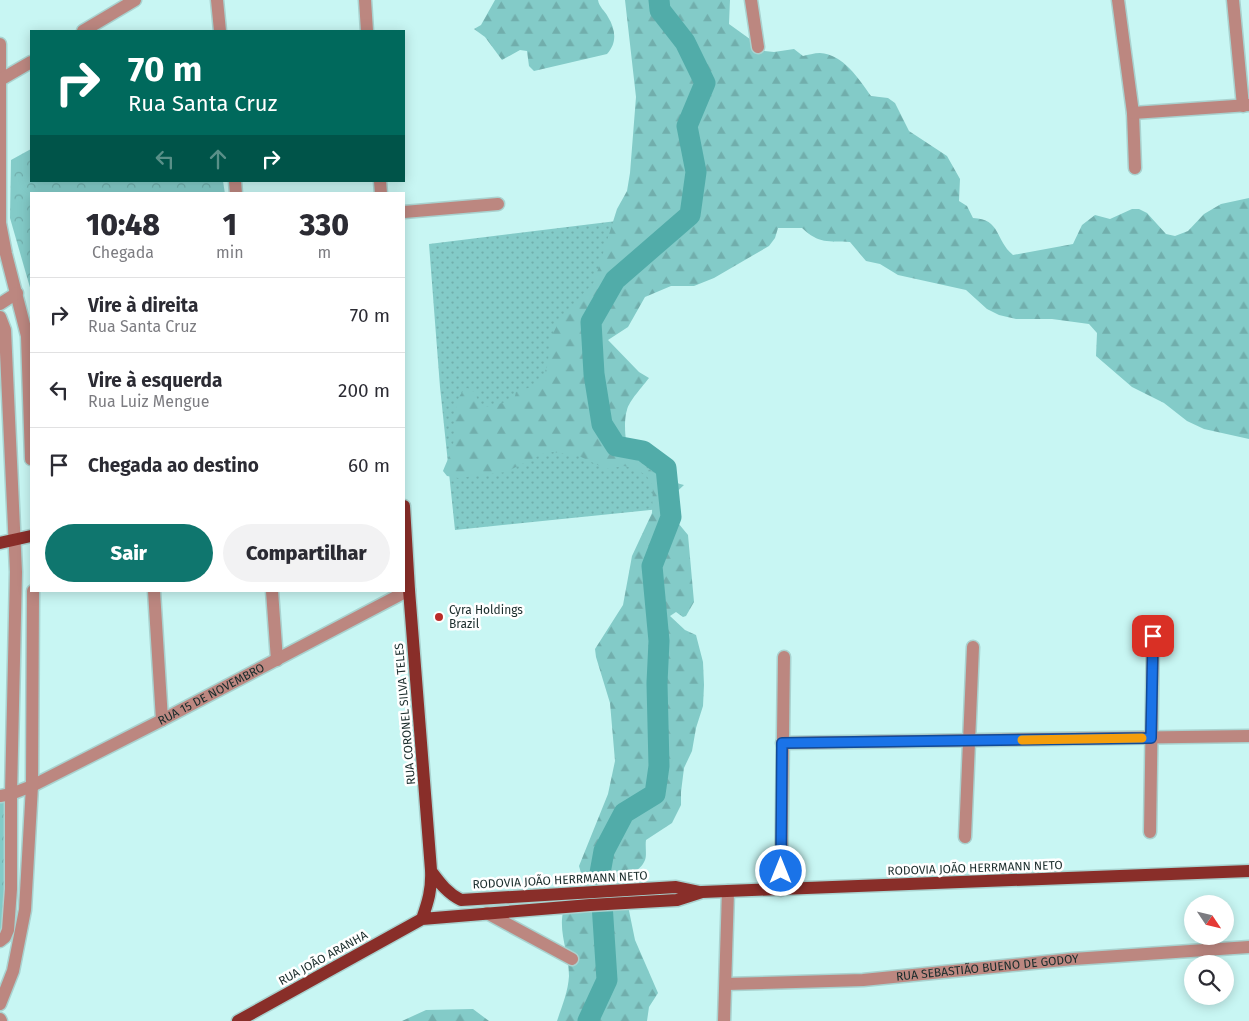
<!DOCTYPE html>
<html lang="pt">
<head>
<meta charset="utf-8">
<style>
	:root { --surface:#fff; --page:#f2f2f3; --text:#2b2b33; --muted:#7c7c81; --line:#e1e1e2; --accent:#0f766e }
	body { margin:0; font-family:"Fira Sans",sans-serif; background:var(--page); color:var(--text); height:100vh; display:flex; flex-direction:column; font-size:19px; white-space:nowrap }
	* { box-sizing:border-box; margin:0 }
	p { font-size:16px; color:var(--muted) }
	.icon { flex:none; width:28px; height:28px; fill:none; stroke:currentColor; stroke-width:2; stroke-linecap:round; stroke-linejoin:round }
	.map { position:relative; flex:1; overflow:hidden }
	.sheet { position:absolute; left:30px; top:192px; width:375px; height:400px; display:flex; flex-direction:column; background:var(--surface); border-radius:0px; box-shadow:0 2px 12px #0003 }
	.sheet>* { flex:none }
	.top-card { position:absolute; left:30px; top:30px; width:375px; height:152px; border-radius:0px; box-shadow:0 2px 12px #0003; background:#00695c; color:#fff; overflow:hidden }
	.needle { width:32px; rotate:125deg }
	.fabs { position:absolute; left:1184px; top:895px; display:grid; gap:10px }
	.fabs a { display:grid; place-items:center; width:50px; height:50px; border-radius:50%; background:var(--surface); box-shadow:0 2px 12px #0003; font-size:25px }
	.pin { position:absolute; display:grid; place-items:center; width:42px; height:42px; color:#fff; margin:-21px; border-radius:10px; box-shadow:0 2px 8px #0006 }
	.me { position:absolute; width:55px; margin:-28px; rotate:0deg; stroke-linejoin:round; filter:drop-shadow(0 0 4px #0008) }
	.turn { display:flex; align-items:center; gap:18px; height:105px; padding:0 15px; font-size:22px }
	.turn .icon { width:65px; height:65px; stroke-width:2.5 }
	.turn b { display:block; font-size:35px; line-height:42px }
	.lanes { display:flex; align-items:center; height:48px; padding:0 15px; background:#0003; justify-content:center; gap:25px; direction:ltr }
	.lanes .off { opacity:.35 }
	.eta { display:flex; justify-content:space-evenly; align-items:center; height:85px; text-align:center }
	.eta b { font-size:30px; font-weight:800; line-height:35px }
	.button { display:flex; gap:10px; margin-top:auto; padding:10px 15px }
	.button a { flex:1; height:58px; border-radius:30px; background:var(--accent); color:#fff; font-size:20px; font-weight:800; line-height:58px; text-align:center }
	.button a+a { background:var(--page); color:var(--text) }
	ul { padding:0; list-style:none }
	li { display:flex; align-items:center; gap:15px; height:75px; padding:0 15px; border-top:1px solid var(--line) }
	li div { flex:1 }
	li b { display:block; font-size:19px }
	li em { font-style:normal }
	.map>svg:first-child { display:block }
	.grass { fill:url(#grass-dots) }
	.forest { fill:url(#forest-firs) }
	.park { fill:url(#park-crowns) }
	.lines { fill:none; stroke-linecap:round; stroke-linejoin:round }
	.river { stroke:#51aca9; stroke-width:21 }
	.minor-casing { stroke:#a9d2cf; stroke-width:15 }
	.major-casing { stroke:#a9d2cf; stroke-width:15 }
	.minor { stroke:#bc8780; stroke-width:12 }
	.major { stroke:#892e29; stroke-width:12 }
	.route-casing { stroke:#114b97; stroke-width:12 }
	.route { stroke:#1a73e8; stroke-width:9 }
	.slow { stroke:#f59e0b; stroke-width:9 }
	.poi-dot { fill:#ba2b28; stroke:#fff; stroke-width:2 }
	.labels { text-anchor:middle; stroke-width:5; stroke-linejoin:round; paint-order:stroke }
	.poi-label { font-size:12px; fill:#1a2c2b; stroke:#fff; text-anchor:start }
	.street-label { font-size:12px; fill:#1a2c2b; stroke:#fff }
</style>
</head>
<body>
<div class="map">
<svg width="1249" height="1021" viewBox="0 0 1249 1021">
	<defs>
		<pattern id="grass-dots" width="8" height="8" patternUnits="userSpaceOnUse" patternTransform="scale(1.25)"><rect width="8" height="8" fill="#83cbc8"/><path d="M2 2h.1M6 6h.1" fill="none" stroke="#71aeac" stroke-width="1.8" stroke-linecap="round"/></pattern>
		<pattern id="forest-firs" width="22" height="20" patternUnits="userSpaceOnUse" patternTransform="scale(1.25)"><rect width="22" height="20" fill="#83cbc8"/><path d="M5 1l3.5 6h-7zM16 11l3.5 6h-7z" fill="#71aeac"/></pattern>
		<pattern id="park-crowns" width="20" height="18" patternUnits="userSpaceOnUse" patternTransform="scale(1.25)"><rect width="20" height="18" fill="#83cbc8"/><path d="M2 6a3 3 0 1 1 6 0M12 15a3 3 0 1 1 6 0" fill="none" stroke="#71aeac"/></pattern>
	</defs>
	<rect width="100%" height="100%" fill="#c8f6f3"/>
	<path class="grass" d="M 682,213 L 587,318 L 611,451 L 639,458 L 661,469 L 660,509 L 455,530 L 440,387 L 429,244 Z"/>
	<path class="forest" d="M 495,0 L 598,0 C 599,7 605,11 608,17 C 616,30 617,43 607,54 L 534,71 L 529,66 L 527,51 L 520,50 L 502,60 L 485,37 L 474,29 L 481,25 Z
		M 625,0 L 730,0 L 729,24 L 754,42 L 754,50 L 774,52 L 794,49 L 803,56 C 808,55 814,53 820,53 C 843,54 859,79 871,96 L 888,98 L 895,103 L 909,131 L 947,156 L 960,179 L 959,201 L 967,206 L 973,218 C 1001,219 995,240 1013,255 L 1073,244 L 1082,225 L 1095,215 L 1110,219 L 1132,209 L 1139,209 L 1147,213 L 1166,234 L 1175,236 L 1188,231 L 1204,214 L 1221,204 L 1249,198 L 1249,439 L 1204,429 L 1187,421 L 1164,403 L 1132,387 L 1096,356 L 1097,333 L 1089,324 L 1052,319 L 1016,319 L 999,315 L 987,309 L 966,290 L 898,275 L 880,264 L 866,261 L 850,242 C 828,241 819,244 802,228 L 778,228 L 775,238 L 769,246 L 714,278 L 694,286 L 671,286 L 645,297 L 628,327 L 608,340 L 639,372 L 649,378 C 643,386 629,401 627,410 C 624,418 624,444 630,451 C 642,468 664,480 684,485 L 671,497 L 667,506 L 669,512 L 688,535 L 694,602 L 686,616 L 683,617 L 676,612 L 670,616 L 685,630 L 696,635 L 703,662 L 704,685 L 703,706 L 696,728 L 692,751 L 684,768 L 681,792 L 681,805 L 672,823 L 646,840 C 645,846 647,855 645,860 C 637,881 597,881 581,873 L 579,866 L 608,794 L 615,761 L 610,703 L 596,657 L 595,649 L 623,605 L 632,556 L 652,513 L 653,486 L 646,475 L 633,468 L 624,466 L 606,469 L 579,456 L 553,452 L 542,454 L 506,472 L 458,478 L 447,476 L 443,471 C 447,461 452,451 454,440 C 457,424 451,398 467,388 L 474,392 L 482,408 L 514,400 L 516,392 L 531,387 L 544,374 L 548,364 L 550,340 L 560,319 L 594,282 L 617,209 L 627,191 L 630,173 L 636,97 Z
		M 584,893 L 607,899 L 626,896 L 635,940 L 658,993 L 649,1007 L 647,1021 L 557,1021 C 562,1006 568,992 569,976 C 569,947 553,925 569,896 Z
		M 473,1009 L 489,1021 L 402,1021 L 426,1010 Z"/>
	<path class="park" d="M 31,149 L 31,181 L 223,181 L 225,194 L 31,194 L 31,291 L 10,218 L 11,160 Z
		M 11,793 L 7,930 L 0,934 L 0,795 Z"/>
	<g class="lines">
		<path class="river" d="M 588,1021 L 607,980 L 600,873 L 604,851 L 624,813 L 655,794 L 659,766 L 657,683 L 659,641 L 652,566 L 671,517 L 666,468 L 643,451 L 616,446 L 602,424 L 594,374 L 591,322 L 615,280 L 690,215 L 696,172 L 687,126 L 705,83 L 685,42 L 660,10 L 659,0"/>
		<defs>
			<g id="minor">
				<path d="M 217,0 L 220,31"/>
				<path d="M 365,0 L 367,31"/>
				<path d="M 751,0 L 758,47"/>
				<path d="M 1118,0 L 1133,113 L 1135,168"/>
				<path d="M 1233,0 L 1243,106"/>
				<path d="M 83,31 L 135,0"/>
				<path d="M 0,44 L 0,223 L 6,254 L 27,336 L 31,459"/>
				<path d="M 0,80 L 31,62"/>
				<path d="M 1133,113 L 1249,105"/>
				<path d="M 235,181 L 236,194"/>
				<path d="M 380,181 L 381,194"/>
				<path d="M 404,212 L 498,204"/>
				<path d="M 0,304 L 17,293"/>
				<path d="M 0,317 L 5,330 L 16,572 L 11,794 L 11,889 L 8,930 L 5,937 L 0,941"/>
				<path d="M 154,591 L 162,720"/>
				<path d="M 272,591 L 277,660"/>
				<path d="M 782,743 L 1249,736"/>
				<path id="s1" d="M 0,796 L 11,794 L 32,786 L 162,720 L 409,590"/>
				<path d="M 1150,832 L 1153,636"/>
				<path d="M 965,837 L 973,647"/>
				<path d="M 781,890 L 784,657"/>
				<path d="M 487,913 L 572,959"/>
				<path id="s2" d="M 726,984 L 863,980 L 1073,959 L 1249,947"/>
				<path d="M 0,1004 L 13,971 L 25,910 L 32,786 L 33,591"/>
				<path d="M 0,1019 L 1,1021"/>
				<path d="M 724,1021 L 728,891"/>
			</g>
			<path id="major" d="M 404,506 L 409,590 L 431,870 C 432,889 428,902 422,919
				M 0,543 L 31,536
				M 431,871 C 440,883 447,893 461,900 L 676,887 L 700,892
				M 238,1021 L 422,919 L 590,905 L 677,900 L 702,892 L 1249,871"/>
		</defs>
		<use href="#minor" class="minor-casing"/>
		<use href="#major" class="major-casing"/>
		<use href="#minor" class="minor"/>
		<use href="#major" class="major"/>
	</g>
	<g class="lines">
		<defs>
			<path id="route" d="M 781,871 L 782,743 L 1151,738 L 1153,636"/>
		</defs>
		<use href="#route" class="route-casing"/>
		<use href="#route" class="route"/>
		<path class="slow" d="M 1022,740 L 1142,738"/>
	</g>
	<circle class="poi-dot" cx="439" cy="617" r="5"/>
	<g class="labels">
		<g class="poi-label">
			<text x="449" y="614">Cyra Holdings<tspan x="449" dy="14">Brazil</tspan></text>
		</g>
		<g class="street-label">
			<text dy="4" stroke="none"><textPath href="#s1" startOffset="235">RUA 15 DE NOVEMBRO</textPath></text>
			<text transform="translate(405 714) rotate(-95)" y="4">RUA CORONEL SILVA TELES</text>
			<text transform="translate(975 868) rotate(-2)" y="4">RODOVIA JOÃO HERRMANN NETO</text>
			<text transform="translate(560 880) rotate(-3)" y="4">RODOVIA JOÃO HERRMANN NETO</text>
			<text transform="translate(323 958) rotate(-29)" y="4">RUA JOÃO ARANHA</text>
			<text dy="4" stroke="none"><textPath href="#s2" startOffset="262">RUA SEBASTIÃO BUENO DE GODOY</textPath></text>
		</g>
	</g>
</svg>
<div class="fabs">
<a><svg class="needle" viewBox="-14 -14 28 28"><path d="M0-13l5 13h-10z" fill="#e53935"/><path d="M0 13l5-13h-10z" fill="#7c7c81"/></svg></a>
<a><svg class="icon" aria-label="search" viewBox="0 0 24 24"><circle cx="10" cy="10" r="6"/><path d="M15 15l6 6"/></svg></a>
</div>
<div class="pin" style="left:1153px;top:636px;background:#d93025"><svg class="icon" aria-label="arrive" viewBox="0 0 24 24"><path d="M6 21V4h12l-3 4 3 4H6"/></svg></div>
<svg class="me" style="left:781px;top:871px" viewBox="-20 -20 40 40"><circle r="17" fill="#1a73e8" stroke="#fff" stroke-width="3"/><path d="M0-11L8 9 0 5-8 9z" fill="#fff"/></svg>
<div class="top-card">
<div class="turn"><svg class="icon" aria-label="right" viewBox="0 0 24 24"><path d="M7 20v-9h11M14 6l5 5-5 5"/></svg><div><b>70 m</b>Rua Santa Cruz</div></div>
<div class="lanes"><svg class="icon off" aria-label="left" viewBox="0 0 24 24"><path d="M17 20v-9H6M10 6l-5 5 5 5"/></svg><svg class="icon off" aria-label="ahead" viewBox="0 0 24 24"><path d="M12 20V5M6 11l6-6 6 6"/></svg><svg class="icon" aria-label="right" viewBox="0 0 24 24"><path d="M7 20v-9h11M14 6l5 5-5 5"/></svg></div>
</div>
<section class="sheet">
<div class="eta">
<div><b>10:48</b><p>Chegada</p></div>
<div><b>1</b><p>min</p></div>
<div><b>330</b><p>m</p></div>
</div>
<ul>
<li><svg class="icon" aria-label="right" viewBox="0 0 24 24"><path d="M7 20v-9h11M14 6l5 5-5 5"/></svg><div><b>Vire à direita</b><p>Rua Santa Cruz</p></div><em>70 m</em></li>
<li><svg class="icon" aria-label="left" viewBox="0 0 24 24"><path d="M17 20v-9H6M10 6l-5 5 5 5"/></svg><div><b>Vire à esquerda</b><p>Rua Luiz Mengue</p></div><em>200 m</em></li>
<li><svg class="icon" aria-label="arrive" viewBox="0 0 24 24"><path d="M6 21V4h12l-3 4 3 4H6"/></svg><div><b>Chegada ao destino</b></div><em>60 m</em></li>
</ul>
<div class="button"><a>Sair</a><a>Compartilhar</a></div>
</section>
</div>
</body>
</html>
